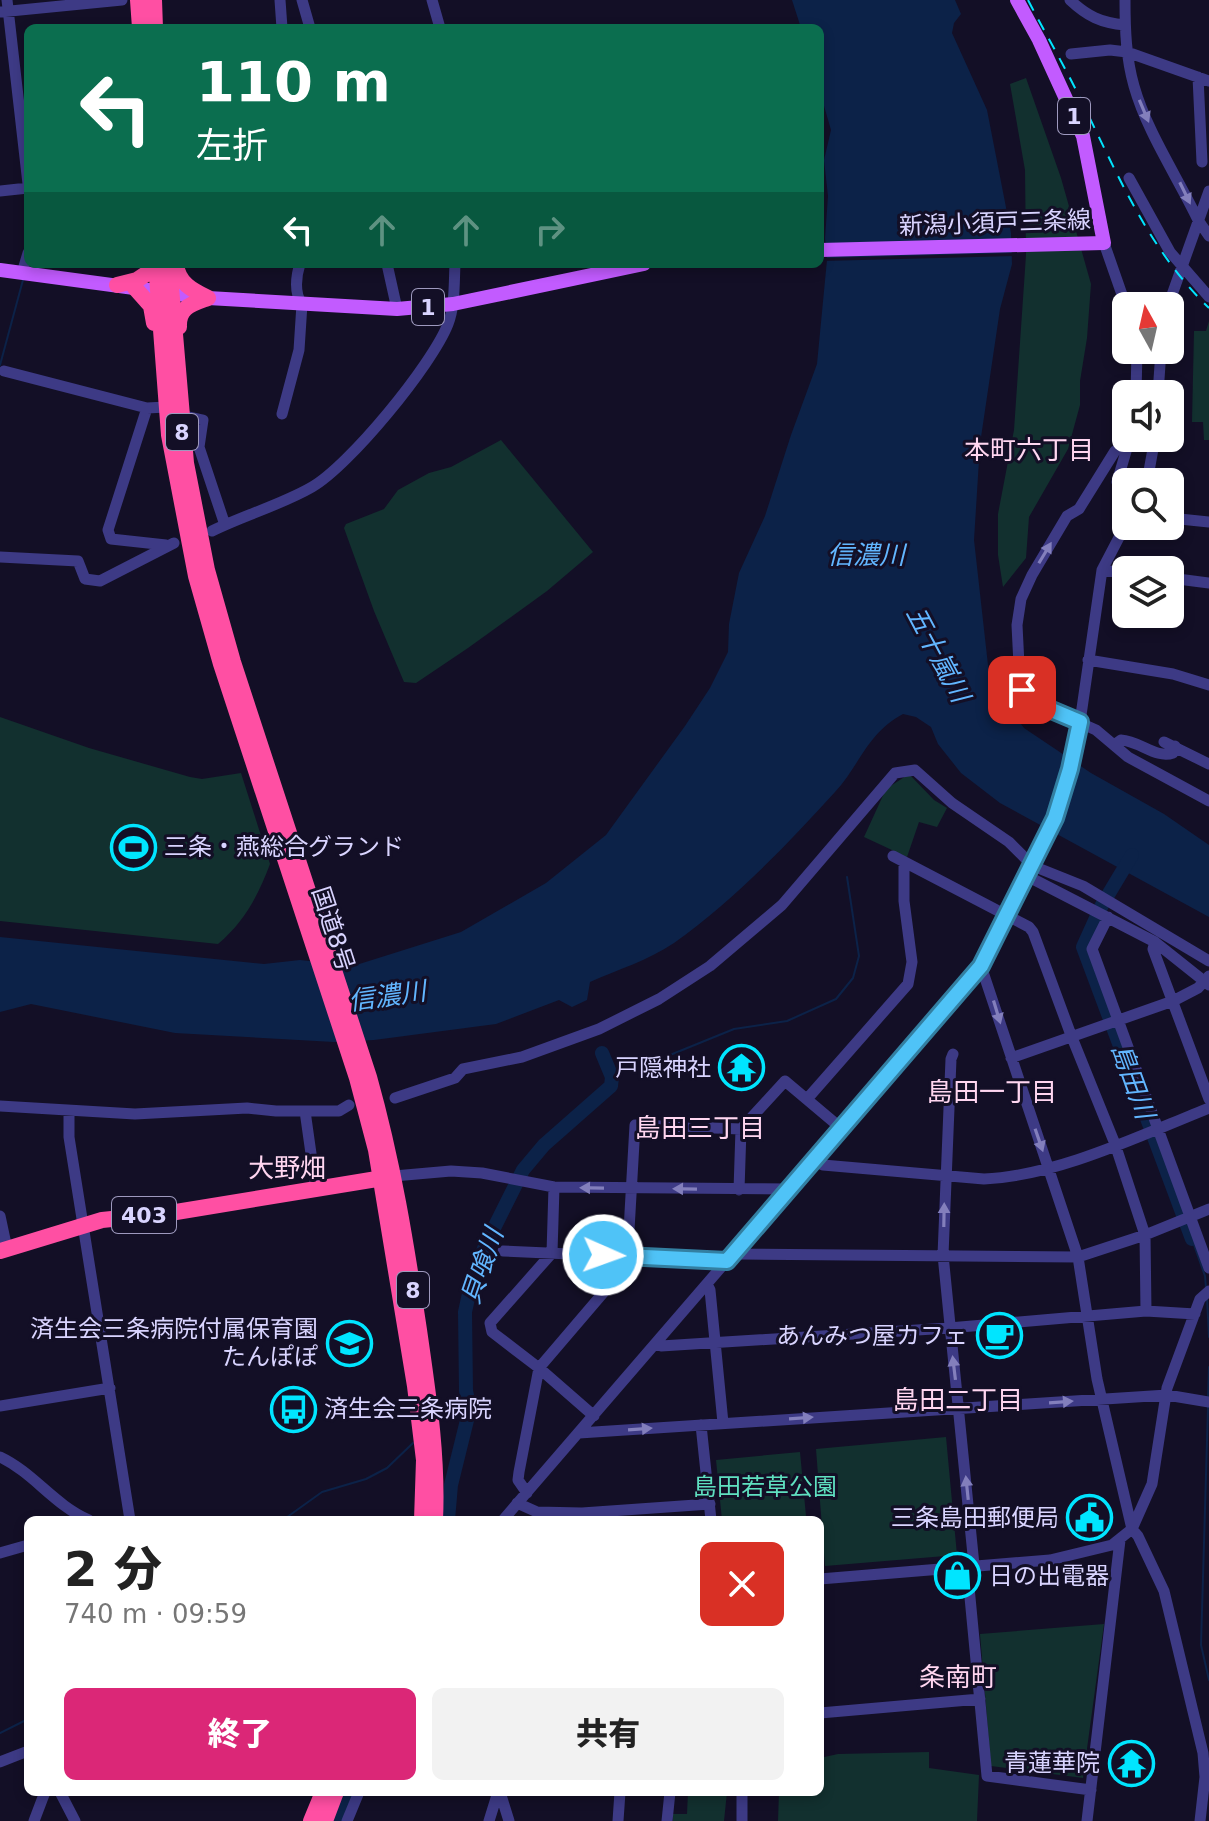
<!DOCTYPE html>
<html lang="ja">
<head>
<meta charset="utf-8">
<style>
	:root { --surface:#fff; --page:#f2f2f2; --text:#222; --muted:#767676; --accent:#db2777 }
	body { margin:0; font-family:"DejaVu Sans","Noto Sans JP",sans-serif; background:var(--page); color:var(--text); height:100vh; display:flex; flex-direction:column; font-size:30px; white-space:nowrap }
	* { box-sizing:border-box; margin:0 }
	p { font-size:26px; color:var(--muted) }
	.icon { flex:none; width:44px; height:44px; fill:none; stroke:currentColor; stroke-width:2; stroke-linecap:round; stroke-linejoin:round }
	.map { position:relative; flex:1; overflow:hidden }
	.panel { position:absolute; left:24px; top:1516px; width:800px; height:280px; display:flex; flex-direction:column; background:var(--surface); border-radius:12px; box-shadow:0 4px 12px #0003 }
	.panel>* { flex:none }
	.banner { position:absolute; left:24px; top:24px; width:800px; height:244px; border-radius:12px; box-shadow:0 4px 12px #0003; background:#0b6e4f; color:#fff; overflow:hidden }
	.needle { width:52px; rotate:352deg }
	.tools { position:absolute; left:1112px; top:292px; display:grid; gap:16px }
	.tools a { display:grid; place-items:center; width:72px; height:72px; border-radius:12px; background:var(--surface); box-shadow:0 4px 12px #0003; font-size:40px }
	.pin { position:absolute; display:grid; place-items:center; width:68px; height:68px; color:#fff; margin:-34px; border-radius:16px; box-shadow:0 4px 12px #0006 }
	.me { position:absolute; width:88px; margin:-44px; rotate:92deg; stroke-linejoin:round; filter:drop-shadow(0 0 6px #0008) }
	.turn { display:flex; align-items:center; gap:28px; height:168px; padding:0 40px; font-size:36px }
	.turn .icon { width:104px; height:104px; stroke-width:2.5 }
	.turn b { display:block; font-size:56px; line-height:68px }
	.lanes { display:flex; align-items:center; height:76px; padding:0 40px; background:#0003; justify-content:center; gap:40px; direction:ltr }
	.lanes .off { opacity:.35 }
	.round { display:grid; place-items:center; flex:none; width:84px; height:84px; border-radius:12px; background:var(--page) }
	.overview { display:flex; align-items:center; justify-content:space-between; height:136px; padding:0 40px }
	h1 { font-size:48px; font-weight:800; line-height:60px }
	.button { display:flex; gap:16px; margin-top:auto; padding:16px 40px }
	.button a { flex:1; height:92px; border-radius:12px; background:var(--accent); color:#fff; font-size:32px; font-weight:800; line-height:92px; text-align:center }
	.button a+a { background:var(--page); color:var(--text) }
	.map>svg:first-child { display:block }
	.green { fill:#12302f }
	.water { fill:#0c2248 }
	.pier { fill:#130f26 }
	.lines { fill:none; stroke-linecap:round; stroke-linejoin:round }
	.stream { stroke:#0c2248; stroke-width:2 }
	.river { stroke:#0c2248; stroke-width:14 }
	.minor { stroke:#3d3a85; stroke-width:11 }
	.major { stroke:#c25bff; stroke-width:14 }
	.highway { stroke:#ff4fa3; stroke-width:16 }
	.rail { stroke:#00e5ff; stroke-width:2; stroke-dasharray:12 10; stroke-linecap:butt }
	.oneway { fill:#837fbc }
	.route-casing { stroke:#337fa1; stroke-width:20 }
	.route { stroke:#4fc3f7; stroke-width:14 }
	.labels { text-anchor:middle; stroke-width:6; stroke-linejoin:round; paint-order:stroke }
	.shield { fill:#130f26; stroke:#9e99be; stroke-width:2 }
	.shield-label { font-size:22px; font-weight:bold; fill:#d9d4ff }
	.street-label { font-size:24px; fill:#d9d4ff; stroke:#130f26 }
	.poi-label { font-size:24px; fill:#d9d4ff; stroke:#130f26; text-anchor:end }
	.park-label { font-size:24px; fill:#5fe0c0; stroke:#130f26 }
	.neighbourhood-label { font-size:26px; fill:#ffd6f0; stroke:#130f26 }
	.water-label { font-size:26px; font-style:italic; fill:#62b6ff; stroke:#130f26 }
</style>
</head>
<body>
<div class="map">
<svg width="1209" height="1821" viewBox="0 0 1209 1821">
	<rect width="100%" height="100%" fill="#130f26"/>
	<path class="green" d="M 1026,78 L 1061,178 L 1091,284 L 1087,338 L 1080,381 L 1080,405 L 1068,449 L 1029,517 L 1026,558 L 1003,587 L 998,555 L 998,514 L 1014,430 L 1026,255 L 1025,170 L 1010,84 Z
		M 1209,321 L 1209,440 L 1204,440 L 1203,422 L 1192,422 L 1194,331 L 1206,331 Z
		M 501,440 L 593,552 L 547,591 L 468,648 L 416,683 L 404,682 L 374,611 L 344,528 L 346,524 L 384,509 L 398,490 L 429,473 L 451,467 Z
		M 0,717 L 89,748 L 190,777 L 202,779 L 241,773 L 270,864 C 258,896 244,922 218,944 L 0,921 Z
		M 909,774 L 934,800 L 947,808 L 937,827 L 919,822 L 907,857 L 864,837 L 886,789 Z
		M 946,1437 L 957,1555 L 825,1566 L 816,1449 Z
		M 800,1452 L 806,1516 L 777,1518 L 775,1520 L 722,1520 L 716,1460 Z
		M 1104,1624 L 1083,1778 L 991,1766 L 980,1634 Z
		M 929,1752 L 929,1768 L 979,1775 L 977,1821 L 778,1821 L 779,1792 L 820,1792 L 820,1758 L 838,1754 Z
		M 688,1792 L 727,1792 L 724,1821 L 673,1821 L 673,1814 L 687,1814 Z"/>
	<path class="water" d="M 792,0 L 955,0 L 961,14 L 954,23 L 952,33 L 987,110 L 1011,233 L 1012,264 L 1000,309 L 980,444 L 974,540 L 990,683 L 1024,728 L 1091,773 L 1164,814 L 1209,845 L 1209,917 L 1000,803 L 961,773 L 938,744 L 931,727 L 916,717 L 903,714 C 867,733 860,765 835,792 C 786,846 733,901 674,943 C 649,960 617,970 590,982 L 587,1000 L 572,1007 L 559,1000 L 496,1024 L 374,1040 L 334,1042 L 175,1033 L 31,1004 L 0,1012 L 0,937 L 264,964 L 300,960 L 353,966 L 461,932 L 546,883 L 606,835 L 685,726 L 710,688 L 728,652 L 729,624 L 739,573 L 765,516 L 791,435 L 817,364 L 827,260 L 825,238 L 828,196 L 824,160 L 831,130 L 820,92 L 820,28 L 801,28 Z"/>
	<path class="pier" d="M 1015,253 L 1015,256 L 823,261 L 823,258 Z"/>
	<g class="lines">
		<path class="stream" d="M 0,365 L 23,280
			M 670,1055 L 734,1029 L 787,1021 L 836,999 L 853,978 L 859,956 L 847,877
			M 1192,1239 L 1205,1276 L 1206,1288
			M 1207,1298 L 1209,1337
			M 1208,1396 L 1209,1367
			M 1208,1407 L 1201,1645 L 1209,1680
			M 438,1418 L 466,1391
			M 283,1520 L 322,1492 L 366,1479 L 387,1468 L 413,1443
			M 0,1733 L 28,1719"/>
		<path class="river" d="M 1132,855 L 1102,905 L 1083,947 L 1192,1239
			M 448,1520 L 451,1485 L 470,1408 L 466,1391 L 465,1312 L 472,1280 L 485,1246 L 523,1170 L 544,1145 L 611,1086 L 612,1077 L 602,1053
			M 337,1821 L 349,1792"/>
		<path class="minor" d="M 7,0 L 28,184
			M 280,0 L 282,28
			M 302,0 L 310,28
			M 432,0 L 440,28
			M 1070,0 C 1087,16 1101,23 1125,25
			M 1125,0 C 1125,29 1126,58 1134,86 C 1147,132 1177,176 1198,220 L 1209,236
			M 0,12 L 122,0
			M 1071,54 L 1110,50 L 1127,52 L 1209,81
			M 1198,77 L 1202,162
			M 1129,178 L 1170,252 L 1209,297
			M 0,191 L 28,188
			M 1104,243 L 1126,306
			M 387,264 L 397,309
			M 22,273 L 28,253
			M 1168,306 L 1209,191
			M 4,371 L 147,408 L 166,407
			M 1136,394 L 1137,350
			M 1158,394 L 1161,350
			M 147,408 L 108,530 L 111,539 L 166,545
			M 282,414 L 299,350 L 302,304 C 294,293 296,276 300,264
			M 180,415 L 203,420 L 199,447 L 225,525
			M 1115,451 L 1079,509 L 1067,516 L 1032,575 L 1021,599 L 1017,625 L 1020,685 L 1026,695 L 1042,706 L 1096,730 L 1128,757 L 1209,801
			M 1147,482 L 1155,438
			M 1126,492 L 1117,482 L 1130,438
			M 1170,518 L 1209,522
			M 212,531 C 244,515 281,505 312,487 C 349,466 432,365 448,324 C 455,306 454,284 455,264
			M 0,557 L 78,561 L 85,579 L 100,581 L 174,543
			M 1102,570 L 1126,573
			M 1170,578 L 1209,583
			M 1088,660 L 1173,674 L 1209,685
			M 1164,742 L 1209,764
			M 1114,745 L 1121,740 C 1140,741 1156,759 1173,753 L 1175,746
			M 893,856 L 1029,927 L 1033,932 L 1071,1035 L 1115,1144 L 1145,1235 L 1146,1311
			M 1027,876 L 1155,942 L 1209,985
			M 1108,917 L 1092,949 L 1209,1268
			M 1155,942 L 1153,949 L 1209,1099
			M 953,1054 L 951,1059 L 943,1255 L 974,1565
			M 1011,1058 L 1173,1001 L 1198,988 L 1209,976
			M 395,1098 L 455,1078 L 463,1069 L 522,1057 L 599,1029 L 659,999 L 710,966 L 782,905 L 895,773 L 915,770 L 952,803 L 1009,842 L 1033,866 L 1083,886 L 1209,961
			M 807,1099 L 908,984 L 912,962 L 904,901 L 904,862
			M 0,1106 L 135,1114 L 247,1108 L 276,1111 L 339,1111 L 349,1105
			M 69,1111 L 69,1137 L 130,1520
			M 305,1111 L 316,1189
			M 815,1160 L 823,1165 L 984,1179 C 1057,1176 1141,1135 1209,1108
			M 394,1176 L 451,1171 L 482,1173 L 554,1187 L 789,1189
			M 554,1187 L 552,1253 L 490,1323 L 492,1332 L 539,1368 L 594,1416
			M 739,1190 L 741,1129 L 785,1081 L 842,1129
			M 0,1216 L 7,1249
			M 503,1251 L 727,1261
			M 736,1251 L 742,1254 L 1078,1257 L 1145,1235 L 1209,1209
			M 707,1284 L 710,1290 L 723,1423
			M 656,1344 L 661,1346 L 949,1328 L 1146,1311 L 1195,1314
			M 0,1406 L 110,1388
			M 701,1425 L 711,1520
			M 579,1433 L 1167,1395 L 1209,1402
			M 0,1457 C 34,1473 54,1505 89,1520
			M 527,1493 L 518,1480 L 519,1472 L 539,1368 L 627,1265 L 635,1125 L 741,1129
			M 517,1503 L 537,1512 L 582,1513 L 710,1504
			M 503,1520 L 981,966 L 1039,853 L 1063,794 L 1080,722 L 1102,570 L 1126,524
			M 0,1553 L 28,1545
			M 967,1566 L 987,1776 L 1091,1790
			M 820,1579 L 1050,1560 L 1112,1545 L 1132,1529 L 1097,1379 L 1078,1257 L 981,966
			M 820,1713 L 980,1699
			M 0,1762 L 28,1751
			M 60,1792 L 75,1821
			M 500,1792 L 509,1821
			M 742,1792 L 742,1821
			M 34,1821 L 45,1792
			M 347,1821 L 359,1792
			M 489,1821 L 498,1792
			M 618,1821 L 620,1792
			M 667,1821 L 670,1792
			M 1087,1821 L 1120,1540
			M 1200,1821 L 1205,1777 L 1203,1753 L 1164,1591 L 1138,1536 L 1132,1529 L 1152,1484 L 1167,1388 L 1200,1299 L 1209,1291"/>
		<path class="major" d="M 820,250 L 1104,243 L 1083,136 L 1039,40 L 1017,0
			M 0,270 L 208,298 L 397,309 L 453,304 L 644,264"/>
		<path class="highway" d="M 138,0 L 140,28
			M 154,0 L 155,28
			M 156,264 L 169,435 L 196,576 L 221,664 L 357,1078 L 376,1150 L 415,1386 L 424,1460 L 422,1520
			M 169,264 L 186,463 L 207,570 L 233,662 L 369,1077 C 393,1162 406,1243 419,1330 C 428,1393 438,1456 435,1520
			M 176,264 C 178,283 192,290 208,298
			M 117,285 L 137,280 L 149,272 L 150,264
			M 135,288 L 151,306 L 154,323
			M 179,327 C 178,307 192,304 208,298
			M 0,1251 L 102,1220 L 170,1213 L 389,1177
			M 311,1821 L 323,1792
			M 325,1821 L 336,1792"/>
		<path class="rail" d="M 1028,0 C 1045,33 1064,65 1080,98 C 1117,173 1148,249 1209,308"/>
	</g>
	<defs><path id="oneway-solid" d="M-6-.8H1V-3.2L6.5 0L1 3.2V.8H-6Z" transform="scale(2)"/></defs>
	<g class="oneway">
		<use href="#oneway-solid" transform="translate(1144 111) rotate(67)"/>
		<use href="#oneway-solid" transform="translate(1185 193) rotate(64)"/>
		<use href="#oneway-solid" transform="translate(1045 553) rotate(-59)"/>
		<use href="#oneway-solid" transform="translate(997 1012) rotate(73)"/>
		<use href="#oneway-solid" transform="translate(1039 1140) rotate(71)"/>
		<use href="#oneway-solid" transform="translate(592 1188) rotate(-179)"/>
		<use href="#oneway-solid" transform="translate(685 1189) rotate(-179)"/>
		<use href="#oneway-solid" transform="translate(944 1215) rotate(-89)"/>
		<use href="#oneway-solid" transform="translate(954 1368) rotate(-97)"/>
		<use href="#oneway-solid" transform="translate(1061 1402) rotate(-4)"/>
		<use href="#oneway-solid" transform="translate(801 1418) rotate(-4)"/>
		<use href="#oneway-solid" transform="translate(640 1429) rotate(-4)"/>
		<use href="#oneway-solid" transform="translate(967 1488) rotate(-96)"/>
	</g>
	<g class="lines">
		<defs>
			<path id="route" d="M 603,1255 L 727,1261 L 981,966 L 1055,818 L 1070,769 L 1080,722 L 1042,706 L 1022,690"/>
		</defs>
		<use href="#route" class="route-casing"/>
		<use href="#route" class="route"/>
	</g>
	<defs>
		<symbol id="stadium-ring" viewBox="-11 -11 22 22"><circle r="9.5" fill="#130f26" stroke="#00e5ff" stroke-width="1.5"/><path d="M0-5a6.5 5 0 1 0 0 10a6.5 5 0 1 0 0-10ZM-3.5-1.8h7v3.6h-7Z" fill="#00e5ff"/></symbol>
		<symbol id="temple-ring" viewBox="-11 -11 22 22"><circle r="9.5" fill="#130f26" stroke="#00e5ff" stroke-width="1.5"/><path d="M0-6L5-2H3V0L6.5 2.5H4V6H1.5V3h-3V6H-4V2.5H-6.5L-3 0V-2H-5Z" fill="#00e5ff"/></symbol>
		<symbol id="cafe-ring" viewBox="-11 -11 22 22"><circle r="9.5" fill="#130f26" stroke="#00e5ff" stroke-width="1.5"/><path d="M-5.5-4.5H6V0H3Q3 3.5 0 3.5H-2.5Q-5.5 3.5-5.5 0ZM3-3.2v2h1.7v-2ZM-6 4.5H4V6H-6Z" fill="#00e5ff"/></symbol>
		<symbol id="school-ring" viewBox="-11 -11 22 22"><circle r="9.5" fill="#130f26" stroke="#00e5ff" stroke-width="1.5"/><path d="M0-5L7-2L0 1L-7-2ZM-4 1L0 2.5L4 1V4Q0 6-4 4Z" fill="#00e5ff"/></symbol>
		<symbol id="bus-ring" viewBox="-11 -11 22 22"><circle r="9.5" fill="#130f26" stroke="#00e5ff" stroke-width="1.5"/><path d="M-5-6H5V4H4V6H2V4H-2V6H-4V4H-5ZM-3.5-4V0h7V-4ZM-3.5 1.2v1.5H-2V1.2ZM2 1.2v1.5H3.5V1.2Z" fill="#00e5ff"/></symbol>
		<symbol id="civic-ring" viewBox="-11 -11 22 22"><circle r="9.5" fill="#130f26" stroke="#00e5ff" stroke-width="1.5"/><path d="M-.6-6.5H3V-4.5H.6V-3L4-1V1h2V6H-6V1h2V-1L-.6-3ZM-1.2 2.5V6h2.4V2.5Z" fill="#00e5ff"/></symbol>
		<symbol id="shop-ring" viewBox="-11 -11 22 22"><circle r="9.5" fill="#130f26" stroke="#00e5ff" stroke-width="1.5"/><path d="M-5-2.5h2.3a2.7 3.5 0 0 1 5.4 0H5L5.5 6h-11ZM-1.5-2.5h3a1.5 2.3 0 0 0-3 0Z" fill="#00e5ff"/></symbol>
	</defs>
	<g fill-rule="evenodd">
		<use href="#stadium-ring" x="108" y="822" width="51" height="51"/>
		<use href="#temple-ring" x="716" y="1042" width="51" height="51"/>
		<use href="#cafe-ring" x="974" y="1310" width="51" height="51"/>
		<use href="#school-ring" x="324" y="1318" width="51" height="51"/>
		<use href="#bus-ring" x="268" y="1384" width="51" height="51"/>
		<use href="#civic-ring" x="1064" y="1492" width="51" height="51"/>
		<use href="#shop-ring" x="932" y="1550" width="51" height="51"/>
		<use href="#temple-ring" x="1106" y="1738" width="51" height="51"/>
	</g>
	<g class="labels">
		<g class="shield">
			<rect x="1058" y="98" width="32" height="36" rx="6"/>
			<rect x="412" y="289" width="32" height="36" rx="6"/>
			<rect x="166" y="414" width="32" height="36" rx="6"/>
			<rect x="112" y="1197" width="64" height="36" rx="6"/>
			<rect x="397" y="1272" width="32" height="36" rx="6"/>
		</g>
		<g class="shield-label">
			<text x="1074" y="124">1</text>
			<text x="428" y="315">1</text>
			<text x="182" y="440">8</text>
			<text x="144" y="1223">403</text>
			<text x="413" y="1298">8</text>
		</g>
		<g class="street-label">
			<text transform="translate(995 223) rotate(-2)" y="8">新潟小須戸三条線</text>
			<text transform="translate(333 929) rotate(72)" y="8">国道8号</text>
		</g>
		<g class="poi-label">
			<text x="164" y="855" text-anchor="start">三条・燕総合グランド</text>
			<text x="711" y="1076">戸隠神社</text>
			<text x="318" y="1337">済生会三条病院付属保育園<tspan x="318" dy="28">たんぽぽ</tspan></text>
			<text x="968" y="1344">あんみつ屋カフェ</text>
			<text x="324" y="1417" text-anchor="start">済生会三条病院</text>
			<text x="1059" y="1526">三条島田郵便局</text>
			<text x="989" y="1584" text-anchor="start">日の出電器</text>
			<text x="1100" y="1771">青蓮華院</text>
		</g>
		<g class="park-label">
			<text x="765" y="1495">島田若草公園</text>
		</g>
		<g class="neighbourhood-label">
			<text x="1029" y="459">本町六丁目</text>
			<text x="992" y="1101">島田一丁目</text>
			<text x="700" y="1137">島田三丁目</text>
			<text x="287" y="1177">大野畑</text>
			<text x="958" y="1409">島田二丁目</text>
			<text x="958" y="1686">条南町</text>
		</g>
		<g class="water-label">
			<text x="866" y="564">信濃川</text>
			<text transform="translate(938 654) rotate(62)" y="9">五十嵐川</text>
			<text transform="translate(387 996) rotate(-8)" y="9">信濃川</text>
			<text transform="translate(1133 1081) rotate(70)" y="9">島田川</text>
			<text transform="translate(482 1266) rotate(-71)" y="9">貝喰川</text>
		</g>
	</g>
</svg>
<div class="tools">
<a><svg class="needle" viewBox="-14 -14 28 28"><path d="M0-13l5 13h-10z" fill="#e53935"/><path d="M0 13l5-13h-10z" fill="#767676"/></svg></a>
<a><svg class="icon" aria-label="sound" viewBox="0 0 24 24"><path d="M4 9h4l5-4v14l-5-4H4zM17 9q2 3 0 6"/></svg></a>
<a><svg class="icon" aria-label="search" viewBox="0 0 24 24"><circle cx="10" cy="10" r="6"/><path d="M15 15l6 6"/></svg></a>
<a><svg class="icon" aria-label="layers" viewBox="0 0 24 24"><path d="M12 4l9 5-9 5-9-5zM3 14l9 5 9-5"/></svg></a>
</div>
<div class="pin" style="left:1022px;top:690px;background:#d93025"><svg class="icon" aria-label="arrive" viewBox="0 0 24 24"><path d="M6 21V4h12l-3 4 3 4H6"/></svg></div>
<svg class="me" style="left:603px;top:1255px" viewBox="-20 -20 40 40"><circle r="17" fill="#4fc3f7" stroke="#fff" stroke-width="3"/><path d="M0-11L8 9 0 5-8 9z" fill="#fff"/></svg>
<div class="banner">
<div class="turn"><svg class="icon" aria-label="left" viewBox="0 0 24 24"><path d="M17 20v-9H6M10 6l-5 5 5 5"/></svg><div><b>110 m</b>左折</div></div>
<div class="lanes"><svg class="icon" aria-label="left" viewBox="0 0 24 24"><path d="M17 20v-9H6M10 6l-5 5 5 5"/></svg><svg class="icon off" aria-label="ahead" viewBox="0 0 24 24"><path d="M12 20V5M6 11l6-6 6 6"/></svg><svg class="icon off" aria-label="ahead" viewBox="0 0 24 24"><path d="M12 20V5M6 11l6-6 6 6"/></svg><svg class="icon off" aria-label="right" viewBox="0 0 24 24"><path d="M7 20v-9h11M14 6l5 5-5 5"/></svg></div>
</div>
<section class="panel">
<div class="overview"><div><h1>2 分</h1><p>740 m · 09:59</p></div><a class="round" style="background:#d93025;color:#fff"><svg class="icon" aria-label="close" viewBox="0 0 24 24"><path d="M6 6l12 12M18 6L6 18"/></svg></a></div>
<div class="button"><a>終了</a><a>共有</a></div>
</section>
</div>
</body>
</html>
